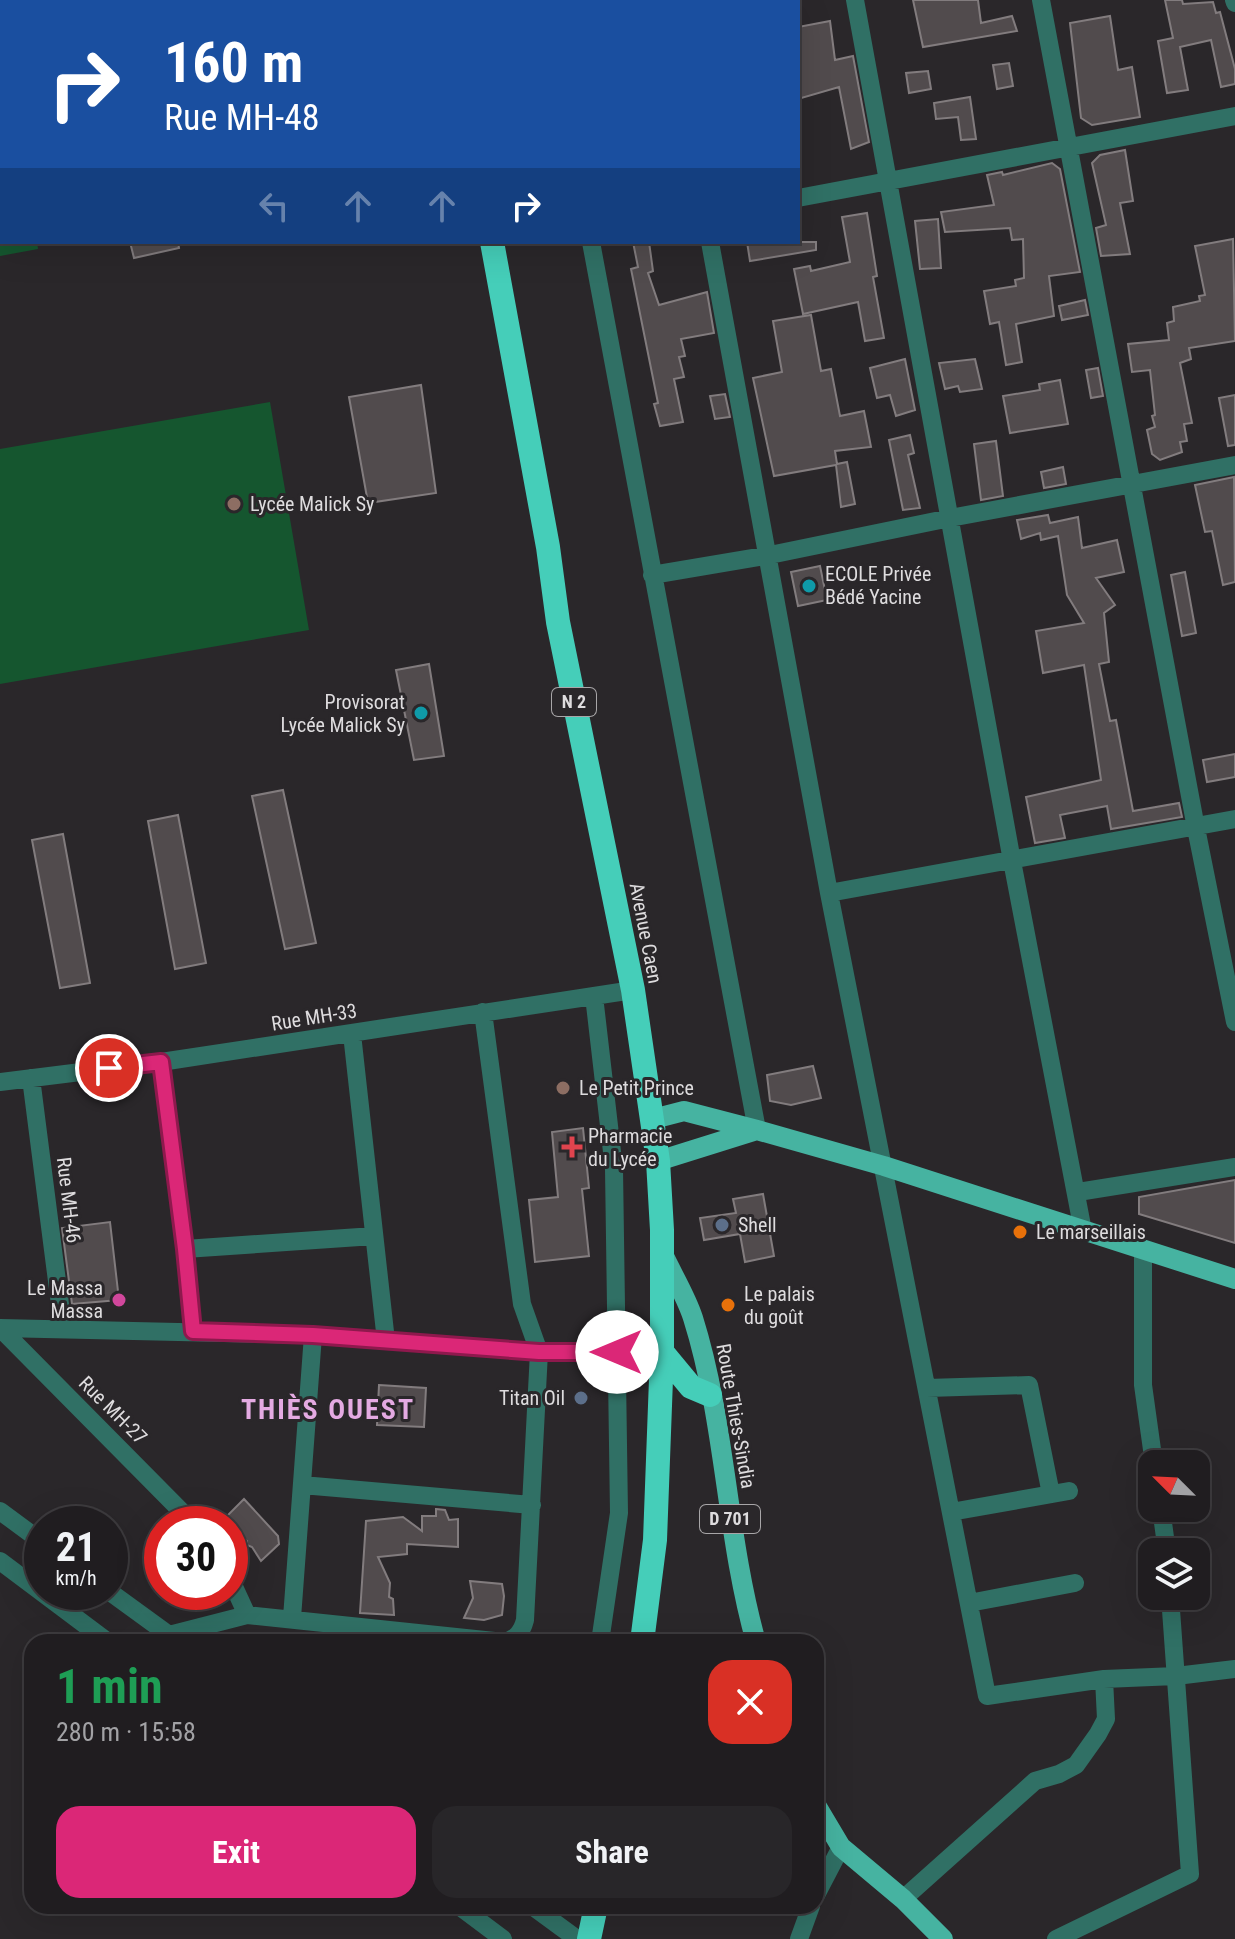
<!DOCTYPE html>
<html lang="en">
<head>
<meta charset="utf-8">
<style>
	:root { --surface:#201d20; --page:#282629; --text:#f1f3f6; --muted:#a2a2a5; --line:#3d3b3e; --accent:#db2777 }
	body { margin:0; font-family:"Roboto Condensed",sans-serif; background:var(--page); color:var(--text); height:100vh; display:flex; flex-direction:column; font-size:30px; white-space:nowrap }
	* { box-sizing:border-box; margin:0 }
	p { font-size:26px; color:var(--muted) }
	.icon { flex:none; width:44px; height:44px; fill:none; stroke:currentColor; stroke-width:2; stroke-linecap:round; stroke-linejoin:round }
	.map { position:relative; flex:1; overflow:hidden }
	.side { position:absolute; left:24px; top:1634px; width:800px; height:280px; display:flex; flex-direction:column; background:var(--surface); border-radius:24px; box-shadow:0 8px 32px #0002,0 0 0 2px var(--line) }
	.side>* { flex:none }
	.guide { position:absolute; left:0px; top:0px; width:800px; height:244px; box-shadow:0 8px 32px #0002,0 0 0 2px var(--line); background:#1a4fa0; color:#fff; overflow:hidden }
	.needle { width:52px; rotate:294deg }
	.fabs { position:absolute; left:1138px; top:1450px; display:grid; gap:16px }
	.fabs a { display:grid; place-items:center; width:72px; height:72px; border-radius:16px; background:var(--surface); box-shadow:0 8px 32px #0002,0 0 0 2px var(--line); font-size:40px }
	.speed { position:absolute; left:24px; top:1506px; display:flex; gap:16px; font-size:40px; font-weight:700; text-align:center }
	.speed>* { display:grid; place-content:center; width:104px; height:104px; border-radius:50%; background:var(--surface); box-shadow:0 8px 32px #0002,0 0 0 2px var(--line); line-height:1 }
	.speed small { font-size:20px; font-weight:400 }
	.speed .limit { border:12px solid #d22; background:#fff; color:#111 }
	.pin { position:absolute; display:grid; place-items:center; width:68px; height:68px; color:#fff; margin:-34px; border:4px solid #fff; border-radius:50%; box-shadow:0 2px 8px #0007 }
	.me { position:absolute; width:88px; margin:-44px; rotate:270deg; stroke-linejoin:round; filter:drop-shadow(0 0 6px #0008) }
	.turn { display:flex; align-items:center; gap:28px; height:168px; padding:0 32px; font-size:36px }
	.turn .icon { width:104px; height:104px; stroke-width:2.5 }
	.turn b { display:block; font-size:56px; line-height:68px }
	.lanes { display:flex; align-items:center; height:76px; padding:0 32px; background:#0003; justify-content:center; gap:40px; direction:ltr }
	.lanes .off { opacity:.35 }
	.round { display:grid; place-items:center; flex:none; width:84px; height:84px; border-radius:24px; background:var(--page) }
	.overview { display:flex; align-items:center; justify-content:space-between; height:136px; padding:0 32px }
	h1 { font-size:48px; font-weight:700; line-height:60px; color:#1e9e55 }
	.primary-button { display:flex; gap:16px; margin-top:auto; padding:16px 32px }
	.primary-button a { flex:1; height:92px; border-radius:24px; background:var(--accent); color:#fff; font-size:32px; font-weight:700; line-height:92px; text-align:center }
	.primary-button a+a { background:var(--page); color:var(--text) }
	.map>svg:first-child { display:block }
	.green { fill:#15562f }
	.building { fill:#514b4d; stroke:#827c7e; stroke-width:2 }
	.lines { fill:none; stroke-linecap:round; stroke-linejoin:round }
	.minor { stroke:#307065; stroke-width:18 }
	.major { stroke:#46b3a1; stroke-width:20 }
	.highway { stroke:#45ceb9; stroke-width:24 }
	.route-casing { stroke:#8e194d; stroke-width:20 }
	.route { stroke:#db2777; stroke-width:14 }
	.education-dot { fill:#8d6e63; stroke:#2a272a; stroke-width:3 }
	.culture-dot { fill:#0f9aa8; stroke:#2a272a; stroke-width:3 }
	.health-dot { fill:#e0444e; stroke:#2a272a; stroke-width:3 }
	.service-dot { fill:#5c6f8a; stroke:#2a272a; stroke-width:3 }
	.food-dot { fill:#e8710a; stroke:#2a272a; stroke-width:3 }
	.hotel-dot { fill:#d1479c; stroke:#2a272a; stroke-width:3 }
	.labels { text-anchor:middle; stroke-width:6; stroke-linejoin:round; paint-order:stroke }
	.shield { fill:#2a272a; stroke:#a8a6a8; stroke-width:2 }
	.shield-label { font-size:18px; font-weight:bold; fill:#dedcde }
	.poi-label { font-size:20px; fill:#dedcde; stroke:#2a272a; text-anchor:start }
	.street-label { font-size:20px; fill:#dedcde; stroke:#2a272a }
	.district-label { font-size:28px; font-weight:bold; letter-spacing:2px; fill:#e4aae2; stroke:#2a272a }
</style>
</head>
<body>
<div class="map">
<svg width="1235" height="1939" viewBox="0 0 1235 1939">
	<rect width="100%" height="100%" fill="#2a272a"/>
	<path class="green" d="M 0,100 L 2,100 L 2,242 L 37,242 L 38,249 L 0,256 Z
		M 270,402 L 309,630 L 0,684 L 0,449 Z"/>
	<path class="building" d="M 913,0 L 978,0 L 981,23 L 1012,16 L 1017,31 L 923,47 Z
		M 1165,0 L 1182,0 L 1183,4 L 1213,2 L 1216,13 L 1220,12 L 1235,69 L 1235,84 L 1221,87 L 1211,40 L 1180,47 L 1188,90 L 1167,93 L 1158,41 L 1173,38 Z
		M 1110,16 L 1118,70 L 1132,67 L 1140,117 L 1092,125 L 1081,118 L 1070,23 Z
		M 830,21 L 835,60 L 853,56 L 869,142 L 851,149 L 839,87 L 798,99 L 798,27 Z
		M 1009,63 L 1013,86 L 997,89 L 993,65 Z
		M 928,71 L 931,89 L 909,93 L 906,73 Z
		M 970,97 L 976,139 L 961,140 L 958,117 L 936,119 L 934,103 Z
		M 1125,150 L 1133,201 L 1120,203 L 1130,254 L 1101,256 L 1096,228 L 1106,225 L 1092,163 L 1100,155 Z
		M 1052,163 L 1060,169 L 1080,272 L 1049,276 L 1054,316 L 1016,324 L 1022,362 L 1006,365 L 999,322 L 990,324 L 984,291 L 1016,286 L 1015,280 L 1024,278 L 1023,239 L 1012,240 L 1010,228 L 945,232 L 941,212 L 994,205 L 987,175 L 1002,172 L 1003,175 Z
		M 867,213 L 877,276 L 873,277 L 884,338 L 865,341 L 858,302 L 803,314 L 794,269 L 810,266 L 811,271 L 850,262 L 842,217 Z
		M 938,219 L 941,268 L 920,269 L 915,221 Z
		M 1233,239 L 1235,341 L 1189,348 L 1191,359 L 1180,363 L 1192,423 L 1184,424 L 1187,441 L 1180,442 L 1182,452 L 1160,460 L 1152,454 L 1147,430 L 1155,427 L 1152,416 L 1155,415 L 1150,370 L 1132,372 L 1128,344 L 1169,340 L 1167,323 L 1174,321 L 1173,307 L 1200,301 L 1199,296 L 1205,295 L 1195,246 Z
		M 130,242 L 178,242 L 179,248 L 134,258 Z
		M 633,242 L 649,242 L 653,271 L 648,273 L 659,305 L 707,292 L 714,333 L 681,339 L 685,356 L 679,357 L 684,377 L 674,379 L 683,422 L 660,426 L 654,404 L 658,403 L 631,269 L 638,267 Z
		M 747,242 L 816,242 L 816,250 L 750,261 Z
		M 1085,300 L 1088,315 L 1062,320 L 1059,306 Z
		M 811,315 L 821,371 L 831,369 L 840,416 L 864,411 L 871,447 L 835,451 L 837,464 L 847,462 L 855,504 L 841,507 L 836,465 L 774,476 L 753,378 L 782,372 L 773,321 Z
		M 905,359 L 915,410 L 896,416 L 890,395 L 877,398 L 870,368 Z
		M 975,359 L 982,389 L 960,392 L 958,386 L 945,389 L 939,363 Z
		M 1098,368 L 1103,396 L 1091,398 L 1086,370 Z
		M 1060,380 L 1068,424 L 1010,433 L 1003,396 L 1040,390 L 1039,384 Z
		M 421,385 L 436,493 L 368,503 L 349,397 Z
		M 725,394 L 730,417 L 715,419 L 710,396 Z
		M 1235,395 L 1235,445 L 1228,446 L 1219,398 Z
		M 910,435 L 914,453 L 908,455 L 920,508 L 903,510 L 889,440 Z
		M 996,441 L 1003,496 L 981,500 L 974,444 Z
		M 1063,467 L 1066,484 L 1044,488 L 1041,472 Z
		M 1234,477 L 1235,582 L 1223,585 L 1212,531 L 1205,532 L 1195,485 Z
		M 1048,515 L 1050,523 L 1078,517 L 1082,548 L 1117,540 L 1124,572 L 1096,578 L 1115,605 L 1104,613 L 1109,662 L 1099,664 L 1110,721 L 1116,720 L 1133,811 L 1179,803 L 1182,817 L 1111,829 L 1107,806 L 1060,815 L 1065,838 L 1035,843 L 1026,797 L 1101,780 L 1084,665 L 1043,673 L 1036,631 L 1084,623 L 1067,595 L 1058,536 L 1041,540 L 1040,533 L 1021,539 L 1017,520 Z
		M 820,566 L 827,600 L 798,606 L 791,572 Z
		M 1185,572 L 1196,633 L 1182,636 L 1171,575 Z
		M 429,664 L 444,756 L 414,760 L 396,670 Z
		M 1235,754 L 1235,777 L 1207,782 L 1203,760 Z
		M 283,790 L 316,943 L 285,949 L 252,796 Z
		M 178,815 L 206,963 L 175,969 L 148,821 Z
		M 63,834 L 90,983 L 60,988 L 32,840 Z
		M 813,1066 L 821,1098 L 791,1105 L 770,1101 L 767,1075 Z
		M 583,1128 L 589,1188 L 582,1189 L 589,1256 L 535,1262 L 529,1200 L 558,1197 L 552,1132 Z
		M 1235,1180 L 1235,1243 L 1139,1214 L 1139,1197 Z
		M 763,1194 L 774,1256 L 745,1262 L 740,1234 L 704,1240 L 700,1218 L 736,1213 L 733,1199 Z
		M 110,1222 L 119,1300 L 72,1304 L 62,1228 Z
		M 379,1385 L 426,1388 L 424,1427 L 377,1425 Z
		M 244,1499 L 278,1536 L 279,1544 L 261,1561 L 252,1547 L 247,1545 L 247,1541 L 230,1527 L 230,1524 L 222,1521 Z
		M 436,1509 L 445,1510 L 449,1520 L 458,1519 L 458,1547 L 407,1544 L 407,1554 L 378,1557 L 390,1583 L 389,1597 L 393,1599 L 394,1615 L 360,1613 L 366,1521 L 403,1517 L 422,1531 L 422,1516 L 436,1516 Z
		M 470,1581 L 502,1584 L 504,1596 L 502,1615 L 484,1620 L 464,1618 L 473,1598 Z"/>
	<g class="lines">
		<path class="minor" d="M 546,0 L 546,2
			M 661,0 L 662,2
			M 855,0 L 1012,861 L 1083,1231
			M 1041,0 L 1196,828 L 1235,1022
			M 1234,0 L 1235,3
			M 798,198 L 1235,116
			M 591,242 L 757,1130
			M 710,242 L 829,893 L 987,1696 L 1104,1679 L 1176,1676 L 1235,1669
			M 652,575 L 765,556 L 950,518 L 1235,465
			M 829,893 L 1235,819
			M 594,996 L 614,1169 L 619,1513 L 600,1642
			M 352,1034 L 386,1341
			M 161,1062 L 185,1249 L 193,1331
			M 31,1078 L 63,1328
			M 0,1082 L 161,1062 L 633,990
			M 1078,1192 L 1235,1167
			M 185,1249 L 374,1236
			M 1143,1250 L 1143,1385 L 1154,1464
			M 0,1328 L 313,1335 L 539,1352 L 662,1352
			M 0,1328 L 194,1524
			M 927,1388 L 1029,1385 L 1051,1494
			M 302,1485 L 532,1505
			M 1161,1508 L 1167,1552
			M 0,1511 L 42,1542
			M 951,1512 L 1069,1491
			M 0,1561 L 108,1642
			M 230,1578 L 247,1615
			M 110,1592 L 176,1640
			M 969,1603 L 1075,1583
			M 292,1618 L 313,1335
			M 169,1635 L 247,1615 L 504,1642 C 516,1639 522,1632 525,1620 L 539,1352 L 522,1304 L 483,1012
			M 816,1895 L 841,1847
			M 903,1899 L 1035,1781 L 1059,1774 L 1076,1765 L 1098,1734 L 1106,1719 L 1104,1679
			M 459,1906 L 503,1939
			M 532,1906 L 577,1939
			M 799,1939 L 811,1906
			M 1056,1939 L 1190,1874 L 1170,1596"/>
		<path class="major" d="M 653,1119 L 684,1111 L 757,1130 L 884,1166 L 1235,1279
			M 658,1161 L 757,1130
			M 662,1252 C 672,1274 686,1296 693,1318 C 726,1423 726,1536 756,1642
			M 816,1805 L 841,1847 L 903,1899 L 943,1939"/>
		<path class="highway" d="M 448,0 L 448,2
			M 492,242 L 548,547 L 558,622 L 633,990 L 658,1161 L 662,1230 L 662,1352 L 655,1540 L 642,1642
			M 662,1352 L 691,1387 L 710,1395
			M 589,1939 L 596,1906"/>
	</g>
	<g class="lines">
		<defs>
			<path id="route" d="M 109,1068 L 161,1062 L 185,1249 L 193,1331 L 313,1335 L 539,1352 L 617,1352"/>
		</defs>
		<use href="#route" class="route-casing"/>
		<use href="#route" class="route"/>
	</g>
	<g class="education-dot">
		<circle cx="234" cy="504" r="8"/>
		<circle cx="563" cy="1088" r="8"/>
	</g>
	<g class="culture-dot">
		<circle cx="809" cy="586" r="8"/>
		<circle cx="421" cy="713" r="8"/>
	</g>
	<path class="health-dot" d="M568 1135h8v8h8v8h-8v8h-8v-8h-8v-8h8z"/>
	<g class="service-dot">
		<circle cx="722" cy="1225" r="8"/>
		<circle cx="581" cy="1398" r="8"/>
	</g>
	<g class="food-dot">
		<circle cx="1020" cy="1232" r="8"/>
		<circle cx="728" cy="1305" r="8"/>
	</g>
	<circle class="hotel-dot" cx="119" cy="1300" r="8"/>
	<g class="labels">
		<g class="shield">
			<rect x="552" y="688" width="44" height="28" rx="6"/>
			<rect x="700" y="1505" width="60" height="28" rx="6"/>
		</g>
		<g class="shield-label">
			<text x="574" y="708">N 2</text>
			<text x="730" y="1525">D 701</text>
		</g>
		<g class="poi-label">
			<text x="250" y="511">Lycée Malick Sy</text>
			<text x="825" y="581">ECOLE Privée<tspan x="825" dy="23">Bédé Yacine</tspan></text>
			<text x="405" y="709" text-anchor="end">Provisorat<tspan x="405" dy="23">Lycée Malick Sy</tspan></text>
			<text x="579" y="1095">Le Petit Prince</text>
			<text x="588" y="1143">Pharmacie<tspan x="588" dy="23">du Lycée</tspan></text>
			<text x="738" y="1232">Shell</text>
			<text x="1036" y="1239">Le marseillais</text>
			<text x="103" y="1295" text-anchor="end">Le Massa<tspan x="103" dy="23">Massa</tspan></text>
			<text x="744" y="1301">Le palais<tspan x="744" dy="23">du goût</tspan></text>
			<text x="565" y="1405" text-anchor="end">Titan Oil</text>
		</g>
		<g class="street-label">
			<text transform="translate(646 933) rotate(79)" y="7">Avenue Caen</text>
			<text transform="translate(314 1017) rotate(-9)" y="7">Rue MH-33</text>
			<text transform="translate(69 1200) rotate(83)" y="7">Rue MH-46</text>
			<text transform="translate(113 1410) rotate(45)" y="7">Rue MH-27</text>
			<text transform="translate(736 1416) rotate(80)" y="7">Route Thies-Sindia</text>
		</g>
		<g class="district-label">
			<text x="328" y="1419">THIÈS OUEST</text>
		</g>
	</g>
</svg>
<div class="fabs">
<a><svg class="needle" viewBox="-14 -14 28 28"><path d="M0-13l5 13h-10z" fill="#e53935"/><path d="M0 13l5-13h-10z" fill="#a2a2a5"/></svg></a>
<a><svg class="icon" aria-label="layers" viewBox="0 0 24 24"><path d="M12 4l9 5-9 5-9-5zM3 14l9 5 9-5"/></svg></a>
</div>
<div class="speed"><div>21<small>km/h</small></div><div class="limit">30</div></div>
<div class="pin" style="left:109px;top:1068px;background:#d93025"><svg class="icon" aria-label="arrive" viewBox="0 0 24 24"><path d="M6 21V4h12l-3 4 3 4H6"/></svg></div>
<svg class="me" style="left:617px;top:1352px" viewBox="-20 -20 40 40"><circle r="19" fill="#fff"/><path d="M0-13L10 11 0 6-10 11z" fill="#db2777"/></svg>
<div class="guide">
<div class="turn"><svg class="icon" aria-label="right" viewBox="0 0 24 24"><path d="M7 20v-9h11M14 6l5 5-5 5"/></svg><div><b>160 m</b>Rue MH-48</div></div>
<div class="lanes"><svg class="icon off" aria-label="left" viewBox="0 0 24 24"><path d="M17 20v-9H6M10 6l-5 5 5 5"/></svg><svg class="icon off" aria-label="ahead" viewBox="0 0 24 24"><path d="M12 20V5M6 11l6-6 6 6"/></svg><svg class="icon off" aria-label="ahead" viewBox="0 0 24 24"><path d="M12 20V5M6 11l6-6 6 6"/></svg><svg class="icon" aria-label="right" viewBox="0 0 24 24"><path d="M7 20v-9h11M14 6l5 5-5 5"/></svg></div>
</div>
<section class="side">
<div class="overview"><div><h1>1 min</h1><p>280 m · 15:58</p></div><a class="round" style="background:#d93025;color:#fff"><svg class="icon" aria-label="close" viewBox="0 0 24 24"><path d="M6 6l12 12M18 6L6 18"/></svg></a></div>
<div class="primary-button"><a>Exit</a><a>Share</a></div>
</section>
</div>
</body>
</html>
